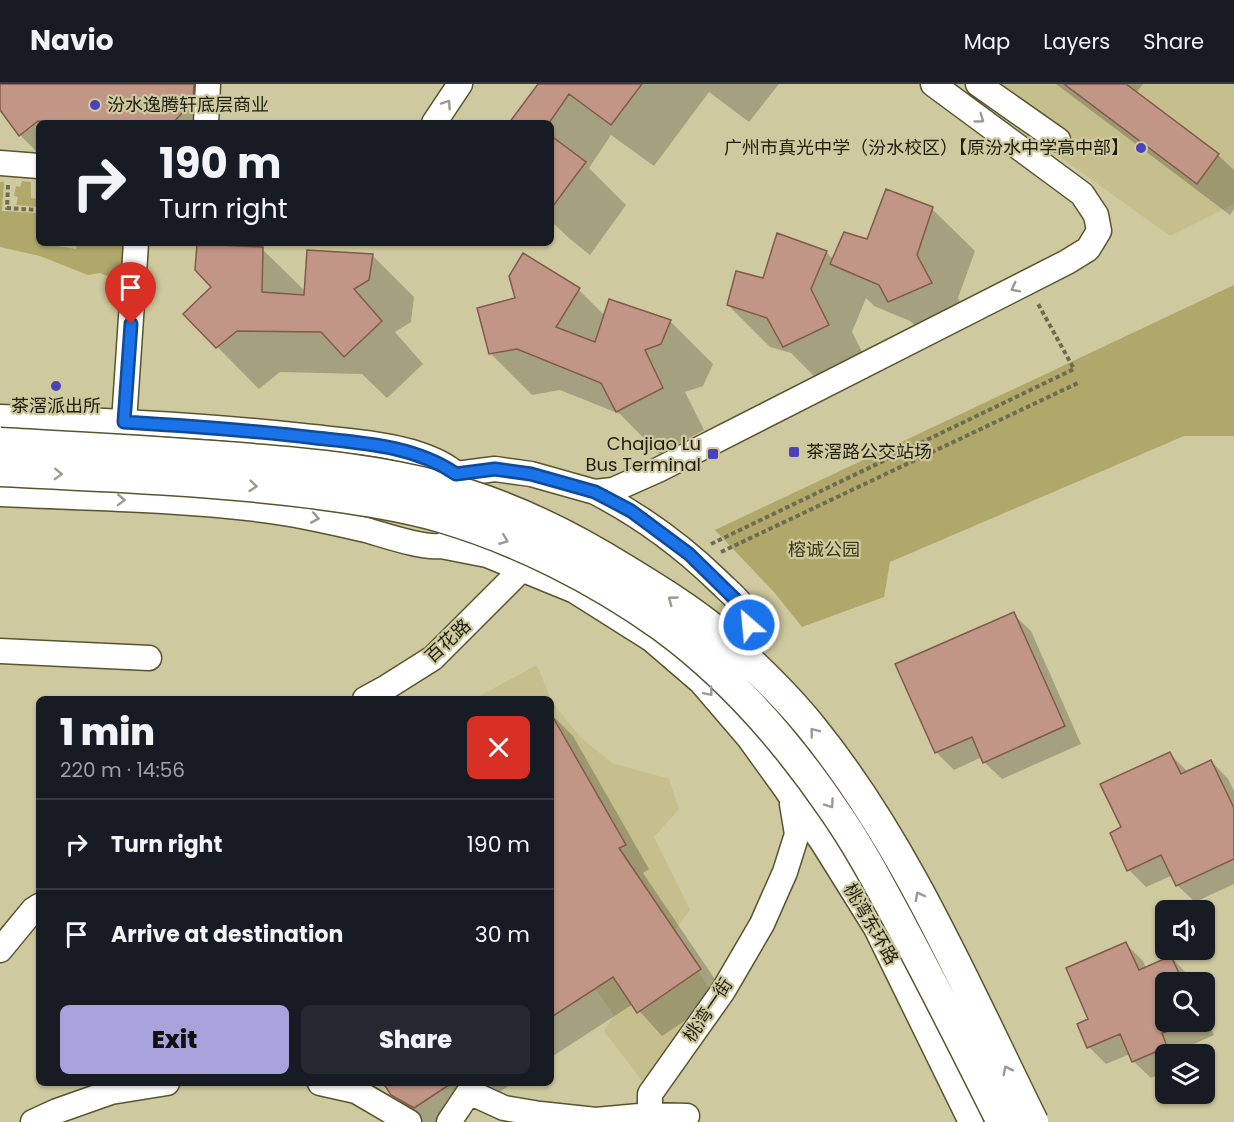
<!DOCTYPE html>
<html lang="en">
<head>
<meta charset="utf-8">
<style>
	:root { --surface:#171b24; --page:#242831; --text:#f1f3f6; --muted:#9ea1a6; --line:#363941; --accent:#a7a3da }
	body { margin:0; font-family:Poppins,"Noto Sans SC",sans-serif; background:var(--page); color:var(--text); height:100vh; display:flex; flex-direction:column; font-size:22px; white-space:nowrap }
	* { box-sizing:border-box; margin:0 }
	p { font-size:20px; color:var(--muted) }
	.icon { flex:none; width:33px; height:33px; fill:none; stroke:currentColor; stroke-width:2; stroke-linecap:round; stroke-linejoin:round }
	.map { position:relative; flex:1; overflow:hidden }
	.panel { position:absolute; left:36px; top:612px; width:518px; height:390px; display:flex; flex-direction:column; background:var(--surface); border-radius:9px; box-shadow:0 2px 4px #0004 }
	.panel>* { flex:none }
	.banner { position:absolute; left:36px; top:36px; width:518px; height:126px; border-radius:9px; box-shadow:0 2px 4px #0004; background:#171b24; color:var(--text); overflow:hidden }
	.tools { position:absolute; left:1155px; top:816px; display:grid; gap:12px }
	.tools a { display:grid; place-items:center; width:60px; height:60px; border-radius:9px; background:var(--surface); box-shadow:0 2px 4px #0004; font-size:30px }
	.pin { position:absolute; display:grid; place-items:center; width:51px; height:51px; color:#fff; margin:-62px -26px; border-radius:50% 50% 50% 0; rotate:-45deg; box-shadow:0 0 6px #0007 }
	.pin .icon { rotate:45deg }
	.me { position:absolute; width:66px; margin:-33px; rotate:333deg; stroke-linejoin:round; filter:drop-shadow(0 0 4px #0008) }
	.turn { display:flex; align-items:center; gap:21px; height:126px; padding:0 24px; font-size:27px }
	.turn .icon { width:78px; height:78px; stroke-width:2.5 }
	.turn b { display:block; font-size:42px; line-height:51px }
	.round { display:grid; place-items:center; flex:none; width:63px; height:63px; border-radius:9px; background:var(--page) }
	.head { display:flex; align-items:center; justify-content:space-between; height:102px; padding:0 24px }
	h1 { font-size:36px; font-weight:800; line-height:45px }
	.cta { display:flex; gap:12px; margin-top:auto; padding:12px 24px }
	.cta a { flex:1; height:69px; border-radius:9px; background:var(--accent); color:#111; font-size:24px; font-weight:800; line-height:69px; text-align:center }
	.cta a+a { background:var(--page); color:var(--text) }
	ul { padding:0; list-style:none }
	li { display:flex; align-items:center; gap:18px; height:90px; padding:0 24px; border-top:2px solid var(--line) }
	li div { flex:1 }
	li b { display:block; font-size:22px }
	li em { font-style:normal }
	header { display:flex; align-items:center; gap:36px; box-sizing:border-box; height:84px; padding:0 30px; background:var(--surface); border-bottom:2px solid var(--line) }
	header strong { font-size:28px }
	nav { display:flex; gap:33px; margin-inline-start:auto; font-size:21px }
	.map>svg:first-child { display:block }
	.built { fill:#c5be8d }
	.green { fill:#b0a76b }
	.shadow { fill:#0003 }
	.building { fill:#c19687; stroke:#815a4b; stroke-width:1.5 }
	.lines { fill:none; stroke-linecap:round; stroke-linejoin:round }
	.minor-casing { stroke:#59542e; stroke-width:27 }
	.path { stroke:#6f6b50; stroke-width:4; stroke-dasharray:4.5 3; stroke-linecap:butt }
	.minor { stroke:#fff; stroke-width:24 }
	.major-bridge-casing { stroke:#59542e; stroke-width:33; stroke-linecap:butt }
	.major-bridge { stroke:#fff; stroke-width:30 }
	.oneway { stroke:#9a9992 }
	.route-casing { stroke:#114b97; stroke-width:15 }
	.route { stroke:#1a73e8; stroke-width:10 }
	.poi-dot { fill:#4c42b8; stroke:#cfc99f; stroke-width:2 }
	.labels { text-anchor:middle; stroke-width:4.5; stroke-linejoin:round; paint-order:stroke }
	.poi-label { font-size:18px; fill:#1f1d0d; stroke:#cfc99f; text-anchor:start }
	.park-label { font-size:18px; fill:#3e3914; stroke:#cfc99f }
	.street-label { font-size:18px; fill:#1f1d0d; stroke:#cfc99f }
</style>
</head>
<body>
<header>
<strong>Navio</strong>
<nav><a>Map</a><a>Layers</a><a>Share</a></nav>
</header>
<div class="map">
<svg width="1234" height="1038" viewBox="0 0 1234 1038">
	<rect width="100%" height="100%" fill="#cfc99f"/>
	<path class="built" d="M 975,0 L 1234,0 L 1234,120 L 1170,152 L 969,7 Z
		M 537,581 L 552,618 L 580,653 L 612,679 L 669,695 L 679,725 L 654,753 L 690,826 L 674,847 L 713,911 L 643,998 L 604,947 L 614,931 L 576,878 L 551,913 L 550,615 L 474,615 Z"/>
	<path class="green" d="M 22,97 L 31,98 L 31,114 L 39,115 L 39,123 L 16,121 L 18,113 L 14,112 L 16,102 L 20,103 Z
		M 0,98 L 4,98 L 2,127 L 37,129 L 39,159 L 57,159 L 57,162 L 76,165 L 77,159 L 136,159 L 123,199 L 100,189 L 88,191 L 40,172 L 0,163 Z
		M 1234,201 L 1234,352 L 1184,352 L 890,478 L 884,513 L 802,543 L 774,508 L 715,446 Z"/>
	<path class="shadow" d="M 0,0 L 219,0 L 216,39 L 39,39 L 39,70 L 20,51 L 0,23 Z
		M 540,0 L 779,0 L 749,38 L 709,8 L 654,82 L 611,51 L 589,84 L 626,121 L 590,171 L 570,155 L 550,136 L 550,39 L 511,39 Z
		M 1056,0 L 1143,0 L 1136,9 L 1218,71 L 1234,86 L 1234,125 L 1230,131 Z
		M 932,125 L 975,167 L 958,214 L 973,241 L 932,259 L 910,237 L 874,222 L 866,214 L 852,248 L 870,283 L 826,304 L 791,269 L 770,263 L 728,221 L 764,196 L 826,168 L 834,176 L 868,156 Z
		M 262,165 L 306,208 L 372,171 L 414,213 L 411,238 L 395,248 L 423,280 L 387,314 L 362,290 L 280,288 L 259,305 L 185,230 Z
		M 579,206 L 605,232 L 610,217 L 671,238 L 713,280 L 703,302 L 685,308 L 704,346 L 659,370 L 620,330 L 560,306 L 532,311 L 490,269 Z
		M 1013,530 L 1031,547 L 1081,660 L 1002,695 L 984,678 L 982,673 L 954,686 L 936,668 L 897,581 Z
		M 550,629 L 573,652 L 649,785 L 643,789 L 725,910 L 662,952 L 633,920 L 550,974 Z
		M 1170,670 L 1188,688 L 1211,677 L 1228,695 L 1234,707 L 1234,800 L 1195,818 L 1177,801 L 1173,791 L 1146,803 L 1129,786 L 1123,744 Z
		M 1126,860 L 1143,877 L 1146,884 L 1171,873 L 1188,891 L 1191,898 L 1166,898 L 1166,938 L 1204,938 L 1204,928 L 1214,951 L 1178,967 L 1179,970 L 1166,970 L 1166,988 L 1151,994 L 1133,977 L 1130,970 L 1106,980 L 1089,963 L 1090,936 Z
		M 385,999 L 513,999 L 454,1038 L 422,1038 L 392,1010 Z"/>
	<path class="building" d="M 0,0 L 194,0 L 193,17 L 173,39 L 38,37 L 19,52 L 0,26 Z
		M 538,0 L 642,0 L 611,41 L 569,10 L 549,39 L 509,39 Z
		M 1064,0 L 1126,0 L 1219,70 L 1197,100 Z
		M 550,51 L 586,78 L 550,126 Z
		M 886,105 L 933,123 L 917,171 L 932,199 L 888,218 L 879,201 L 830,180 L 844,148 L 867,155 Z
		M 777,149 L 827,167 L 811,205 L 829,241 L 783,263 L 767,234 L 727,221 L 736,187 L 763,194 Z
		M 197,160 L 263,163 L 262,208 L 304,211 L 307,166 L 373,170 L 369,196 L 354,205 L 382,237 L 344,273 L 321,248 L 237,247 L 216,264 L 183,230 L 211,203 L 195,186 Z
		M 523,169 L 580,204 L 556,243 L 595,258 L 609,215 L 671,236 L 661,260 L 645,266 L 663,304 L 616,328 L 601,299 L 517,265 L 489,270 L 477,224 L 515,214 L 509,192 Z
		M 1014,528 L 1065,642 L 983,679 L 972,653 L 935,669 L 895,580 Z
		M 550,628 L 626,761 L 619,764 L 701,885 L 637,929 L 613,893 L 550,934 Z
		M 1170,668 L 1181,690 L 1211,676 L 1234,724 L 1234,775 L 1176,802 L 1161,771 L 1127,787 L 1110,749 L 1121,743 L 1100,700 Z
		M 1126,858 L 1139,886 L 1171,872 L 1183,898 L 1166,898 L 1166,948 L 1162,949 L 1167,963 L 1132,978 L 1120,950 L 1087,964 L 1077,940 L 1088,935 L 1066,884 Z
		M 383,999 L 452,999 L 414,1024 L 391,1011 Z"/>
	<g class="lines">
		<defs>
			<path id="minor" d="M 978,0 L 1058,56
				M 206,39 L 208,0
				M 434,39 L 460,0
				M 0,79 L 39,82
				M 0,333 C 101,336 203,341 303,352 C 339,356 377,358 412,368 C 425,372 446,380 456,390 C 467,401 466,419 462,432 C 459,443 451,460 439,462 C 421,464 384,451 366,446 C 332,438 298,430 264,426 C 176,415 88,414 0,410
				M 124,338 L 136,159
				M 456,390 L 495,385 L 531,390 L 595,408 L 613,406 L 658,386 L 1067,178 L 1088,165 L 1099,147 L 1096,131 L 1082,110 L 933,0
				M 595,408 C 641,432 681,461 718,497 C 725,504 735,512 741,520 C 754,542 751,568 748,592
				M 441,462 L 487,471 L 575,507 L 651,555 L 701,598 L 749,654 L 783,701 L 823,759 L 876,844 L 971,1038
				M 0,567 L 149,574
				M 365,615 L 387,603 L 433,574 L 522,485
				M 0,866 L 33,826 L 39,822
				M 320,999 L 356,1007 L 409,1038
				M 650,1031 L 687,1032
				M 33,1038 L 57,1027 L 111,1008 L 167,999
				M 449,1038 L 469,1008 L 504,1024 L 540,1030 L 596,1036 L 650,1031 L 650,1010 L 723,907 L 762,840 L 785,788 L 797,750 L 792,720"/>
		</defs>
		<use href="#minor" class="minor-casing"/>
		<path class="path" d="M 8,101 L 7,124 L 39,126 L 39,141
			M 72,161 L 72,159
			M 711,460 L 1074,285 L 1037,218
			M 721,468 L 1078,299"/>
		<use href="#minor" class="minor"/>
		<defs>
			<path id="major-bridge" d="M 0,359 C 88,364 176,368 263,376 C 321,381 380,387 437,402 C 505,419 568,450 627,487 C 658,506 689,525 717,548 C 750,577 784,609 812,644 C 906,760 967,905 1033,1038
				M 0,387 C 105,392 209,396 312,409 C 355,415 399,421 441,433 C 519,456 596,495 662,542 C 729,591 785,655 831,722 C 858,760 879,800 901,841 C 936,906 969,972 1002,1038"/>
		</defs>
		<use href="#major-bridge" class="major-bridge-casing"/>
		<use href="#major-bridge" class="major-bridge"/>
	</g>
	<defs><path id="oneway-chevron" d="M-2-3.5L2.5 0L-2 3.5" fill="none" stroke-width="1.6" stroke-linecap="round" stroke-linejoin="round" transform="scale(1.5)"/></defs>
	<g class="oneway">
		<use href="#oneway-chevron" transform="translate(447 20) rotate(-56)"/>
		<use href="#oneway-chevron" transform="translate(980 35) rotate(36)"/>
		<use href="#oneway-chevron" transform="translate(1015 204) rotate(153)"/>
		<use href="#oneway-chevron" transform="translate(58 390) rotate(2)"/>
		<use href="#oneway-chevron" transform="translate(253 402) rotate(5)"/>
		<use href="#oneway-chevron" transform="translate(121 416) rotate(2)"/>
		<use href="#oneway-chevron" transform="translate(315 434) rotate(10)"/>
		<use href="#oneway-chevron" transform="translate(504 456) rotate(22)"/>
		<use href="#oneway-chevron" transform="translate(672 516) rotate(-144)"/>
		<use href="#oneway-chevron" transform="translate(709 608) rotate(50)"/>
		<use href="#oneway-chevron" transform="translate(814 648) rotate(-128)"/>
		<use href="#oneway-chevron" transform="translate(830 720) rotate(55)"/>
		<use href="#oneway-chevron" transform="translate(919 812) rotate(-118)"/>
		<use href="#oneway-chevron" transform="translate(1007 986) rotate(-117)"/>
	</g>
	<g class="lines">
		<defs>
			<path id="route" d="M 131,240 L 124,338 C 189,342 252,346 316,354 C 364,359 415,362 456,390 L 495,385 L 531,390 L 595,408 L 631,427 L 689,470 L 740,520 L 749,541"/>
		</defs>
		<use href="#route" class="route-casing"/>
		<use href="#route" class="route"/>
	</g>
	<g class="poi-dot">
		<circle cx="95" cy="21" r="6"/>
		<circle cx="1141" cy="64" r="6"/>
		<circle cx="56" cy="302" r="6"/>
		<rect x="788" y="362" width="12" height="12" rx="3"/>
		<rect x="707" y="364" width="12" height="12" rx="3"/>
	</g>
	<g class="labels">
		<g class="poi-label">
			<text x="107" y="27">汾水逸腾轩底层商业</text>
			<text x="1129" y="70" text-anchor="end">广州市真光中学（汾水校区）【原汾水中学高中部】</text>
			<text x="56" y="328" text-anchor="middle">茶滘派出所</text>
			<text x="701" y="366" text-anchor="end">Chajiao Lu<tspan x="701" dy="21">Bus Terminal</tspan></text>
			<text x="806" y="374">茶滘路公交站场</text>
		</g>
		<g class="park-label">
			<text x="824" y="472">榕诚公园</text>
		</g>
		<g class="street-label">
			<text transform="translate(448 557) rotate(-43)" y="6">百花路</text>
			<text transform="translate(871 840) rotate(60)" y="6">桃湾东环路</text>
			<text transform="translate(708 926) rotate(-56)" y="6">桃湾一街</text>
		</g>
	</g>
</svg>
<div class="tools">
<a><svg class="icon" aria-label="sound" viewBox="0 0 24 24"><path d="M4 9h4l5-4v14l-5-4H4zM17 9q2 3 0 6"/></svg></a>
<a><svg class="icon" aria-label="search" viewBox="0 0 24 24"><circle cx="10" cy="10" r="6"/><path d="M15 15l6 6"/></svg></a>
<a><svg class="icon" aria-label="layers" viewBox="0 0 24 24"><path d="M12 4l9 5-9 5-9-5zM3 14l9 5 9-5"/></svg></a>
</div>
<div class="pin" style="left:131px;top:240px;background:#d93025"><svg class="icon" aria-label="arrive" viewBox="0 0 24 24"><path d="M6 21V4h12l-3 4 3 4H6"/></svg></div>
<svg class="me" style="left:749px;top:541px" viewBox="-20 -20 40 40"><circle r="17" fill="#1a73e8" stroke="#fff" stroke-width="3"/><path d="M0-11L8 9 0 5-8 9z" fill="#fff"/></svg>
<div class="banner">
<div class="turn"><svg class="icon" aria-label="right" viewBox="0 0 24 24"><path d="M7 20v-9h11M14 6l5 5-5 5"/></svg><div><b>190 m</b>Turn right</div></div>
</div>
<section class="panel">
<div class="head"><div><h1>1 min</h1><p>220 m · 14:56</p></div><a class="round" style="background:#d93025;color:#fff"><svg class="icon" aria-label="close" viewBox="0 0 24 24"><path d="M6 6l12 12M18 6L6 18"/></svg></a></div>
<ul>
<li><svg class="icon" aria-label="right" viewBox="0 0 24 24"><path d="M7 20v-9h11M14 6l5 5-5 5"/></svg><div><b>Turn right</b></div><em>190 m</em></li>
<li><svg class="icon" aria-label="arrive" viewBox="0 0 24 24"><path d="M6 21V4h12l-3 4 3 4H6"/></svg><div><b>Arrive at destination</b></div><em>30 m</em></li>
</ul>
<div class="cta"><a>Exit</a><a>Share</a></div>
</section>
</div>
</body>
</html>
